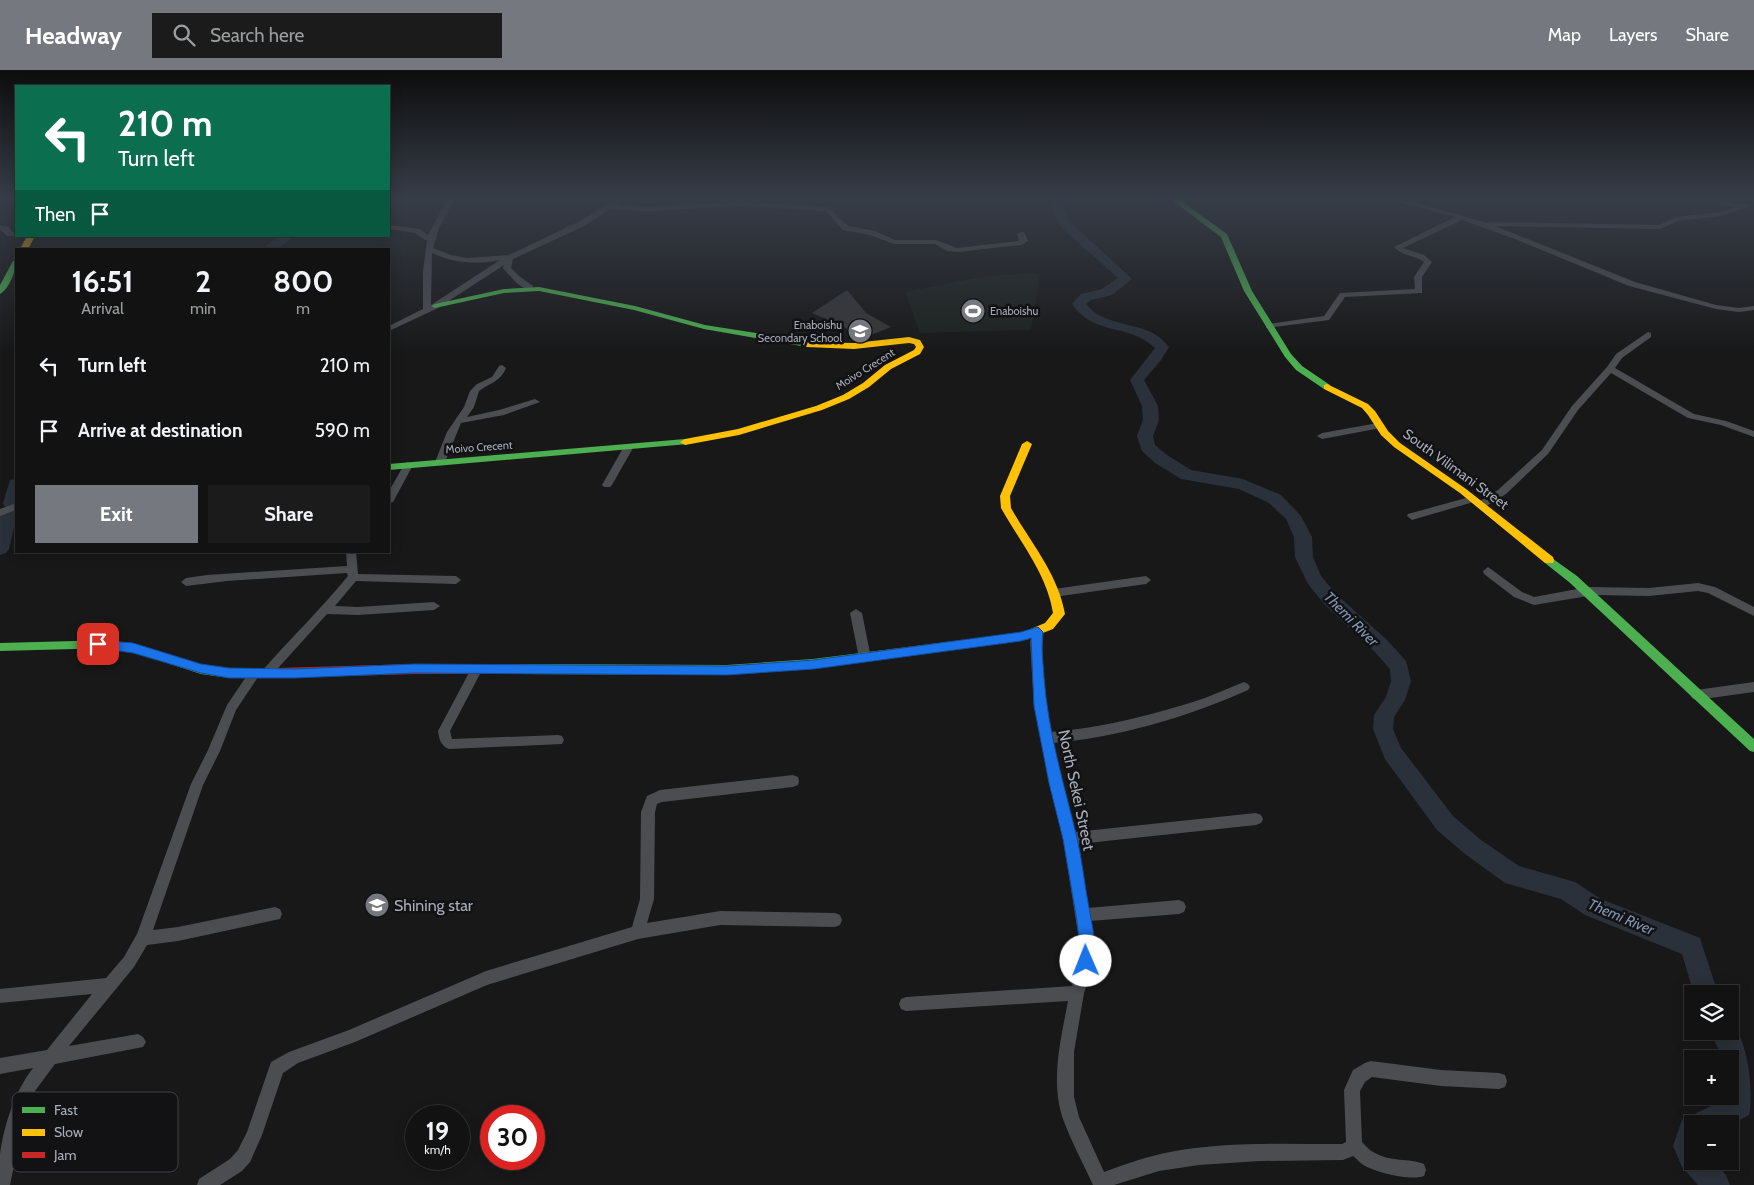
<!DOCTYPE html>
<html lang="en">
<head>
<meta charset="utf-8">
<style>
	:root { --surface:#121212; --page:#1b1b1b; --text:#f1f3f6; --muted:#9c9e9f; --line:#313232; --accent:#767880 }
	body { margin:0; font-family:Cabin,sans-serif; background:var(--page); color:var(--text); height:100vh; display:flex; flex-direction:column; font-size:19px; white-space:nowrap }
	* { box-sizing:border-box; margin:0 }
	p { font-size:16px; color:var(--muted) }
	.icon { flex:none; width:28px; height:28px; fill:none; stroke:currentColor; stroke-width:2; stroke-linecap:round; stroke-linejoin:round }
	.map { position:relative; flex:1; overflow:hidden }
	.panel { position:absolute; left:15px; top:178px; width:375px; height:305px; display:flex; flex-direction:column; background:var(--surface); border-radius:0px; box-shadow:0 2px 12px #0003,0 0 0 1px var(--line) }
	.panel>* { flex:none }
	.top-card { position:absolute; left:15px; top:15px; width:375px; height:152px; border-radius:0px; box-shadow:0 2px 12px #0003,0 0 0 1px var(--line); background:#0b6e4f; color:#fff; overflow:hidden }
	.tools { position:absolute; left:1684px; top:915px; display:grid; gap:10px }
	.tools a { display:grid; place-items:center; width:55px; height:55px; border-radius:0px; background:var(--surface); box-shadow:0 2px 12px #0003,0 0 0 1px var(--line); font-size:25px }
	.speed { position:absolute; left:405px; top:1035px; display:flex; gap:10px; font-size:25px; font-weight:700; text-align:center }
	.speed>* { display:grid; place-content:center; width:65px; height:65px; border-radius:50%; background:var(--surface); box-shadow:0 2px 12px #0003,0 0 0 1px var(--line); line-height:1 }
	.speed small { font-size:12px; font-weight:400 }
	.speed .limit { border:8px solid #d22; background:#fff; color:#111 }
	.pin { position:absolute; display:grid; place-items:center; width:42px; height:42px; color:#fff; margin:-21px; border-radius:10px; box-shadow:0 2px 8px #0006 }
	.me { position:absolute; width:55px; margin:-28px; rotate:359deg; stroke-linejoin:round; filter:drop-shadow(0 0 4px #0008) }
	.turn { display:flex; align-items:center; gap:18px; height:105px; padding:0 20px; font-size:22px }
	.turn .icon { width:65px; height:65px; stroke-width:2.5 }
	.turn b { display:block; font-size:35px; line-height:42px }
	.then { display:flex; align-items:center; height:48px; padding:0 20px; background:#0003; gap:10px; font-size:19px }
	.eta { display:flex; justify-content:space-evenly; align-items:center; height:85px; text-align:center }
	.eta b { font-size:30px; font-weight:800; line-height:35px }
	.action { display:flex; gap:10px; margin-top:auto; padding:10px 20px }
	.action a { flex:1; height:58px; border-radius:0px; background:var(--accent); color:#fff; font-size:20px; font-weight:800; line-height:58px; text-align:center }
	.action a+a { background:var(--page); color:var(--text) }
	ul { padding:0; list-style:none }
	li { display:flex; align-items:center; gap:15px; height:65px; padding:0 20px }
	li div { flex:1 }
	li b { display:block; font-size:19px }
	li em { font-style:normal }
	header { display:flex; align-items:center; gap:30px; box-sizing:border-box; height:70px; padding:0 25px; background:var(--accent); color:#fff }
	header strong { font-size:24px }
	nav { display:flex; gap:28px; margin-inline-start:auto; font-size:18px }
	.search { width:350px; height:45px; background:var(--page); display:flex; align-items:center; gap:12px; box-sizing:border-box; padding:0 18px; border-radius:0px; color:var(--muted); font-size:19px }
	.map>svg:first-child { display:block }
	.green { fill:#1c221e }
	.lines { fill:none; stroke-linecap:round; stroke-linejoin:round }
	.river { fill:#2b313a; fill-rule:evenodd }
	.building { fill:#353638 }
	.street { fill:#4c4d51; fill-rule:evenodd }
	.fast { fill:#4caf50; fill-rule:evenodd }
	.slow { fill:#ffc107; fill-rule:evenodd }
	.jam { fill:#c62828; fill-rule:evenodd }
	.route { fill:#1a73e8; stroke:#114b97 }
	.labels { text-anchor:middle; stroke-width:5; stroke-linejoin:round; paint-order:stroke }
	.far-poi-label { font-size:11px; fill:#a9acb8; stroke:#121214; text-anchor:start }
	.far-street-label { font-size:11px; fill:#a9acb8; stroke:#121214 }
	.street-label { font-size:14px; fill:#a9acb8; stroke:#121214 }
	.water-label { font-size:15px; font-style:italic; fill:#8095b3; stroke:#121214 }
	.near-street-label { font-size:16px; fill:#a9acb8; stroke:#121214 }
	.near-poi-label { font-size:16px; fill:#a9acb8; stroke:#121214; text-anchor:start }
	.key { fill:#121214; stroke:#3f4045; stroke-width:1 }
	.key-label { font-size:14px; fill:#a9acb8 }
</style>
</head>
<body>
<header>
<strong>Headway</strong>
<div class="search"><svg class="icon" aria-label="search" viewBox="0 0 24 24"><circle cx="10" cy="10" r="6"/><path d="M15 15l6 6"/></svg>Search here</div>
<nav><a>Map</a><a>Layers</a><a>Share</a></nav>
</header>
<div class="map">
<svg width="1754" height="1115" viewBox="0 0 1754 1115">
	<rect width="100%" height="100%" fill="#181818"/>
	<path class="green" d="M 1032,203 L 1040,204 L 1031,260 L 920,263 L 905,222 L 985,206 Z"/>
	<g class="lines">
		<path class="river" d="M 1058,128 L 1071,128 L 1063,137 L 1068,150 L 1132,209 L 1112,225 L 1091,230 L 1086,234 C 1107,261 1148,248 1169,277 L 1161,290 L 1144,310 L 1158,336 L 1159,350 L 1153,366 L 1155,375 L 1167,385 L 1191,400 L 1243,409 L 1281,425 L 1301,446 L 1312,467 L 1313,487 L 1321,506 L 1336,524 L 1387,570 L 1406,591 L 1411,611 L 1405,630 L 1394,647 L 1393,659 L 1401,678 L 1453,746 L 1481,770 L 1519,796 L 1575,812 L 1601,829 L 1700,868 L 1718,924 L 1694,924 L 1682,884 L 1585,845 L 1561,829 L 1505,813 L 1465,784 L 1437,760 L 1385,689 L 1373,659 L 1374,645 L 1386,627 L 1391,611 L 1390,599 L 1373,580 L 1324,534 L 1308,514 L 1295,487 L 1294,467 L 1286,449 L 1269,433 L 1239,419 L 1181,409 L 1155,393 L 1142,381 L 1137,366 L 1143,350 L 1142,336 L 1130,310 L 1155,278 C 1127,252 1095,267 1072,234 L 1081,224 L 1102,219 L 1118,208 L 1063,159 L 1057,151 L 1051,137 Z
			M 279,166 L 294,166 L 277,179 L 262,179 Z
			M 16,409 L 16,437 L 11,439 L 5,437 L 3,433 L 10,410 Z
			M 9,438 L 15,440 L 16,449 L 9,479 L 6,483 L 0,485 L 0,446 L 3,440 Z
			M 1730,951 C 1748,967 1754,1024 1749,1045 L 1730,1055 L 1692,1054 L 1692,1091 L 1714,1091 L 1726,1105 L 1730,1115 L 1698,1115 L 1682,1097 L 1673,1076 L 1682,1050 L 1726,1029 L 1726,1026 L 1730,1026 L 1730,989 L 1723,989 L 1710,961 L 1730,961 Z"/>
	</g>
	<path class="building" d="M 847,220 L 866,243 L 891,257 L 866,267 L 812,243 Z"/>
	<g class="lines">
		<path class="street" d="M 448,128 L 455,128 L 439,158 L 433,178 L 451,185 L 467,188 L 509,185 L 578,152 L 618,128 L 626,128 L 616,135 L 649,137 L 742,132 L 828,137 L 848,156 L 875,161 L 895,170 L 936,170 L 957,178 L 1019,171 L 1017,164 L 1021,162 L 1024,162 L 1028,171 L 1021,175 L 957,182 L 947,181 L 935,174 L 894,174 L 870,165 L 843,160 L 826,141 L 742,136 L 649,141 L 610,139 L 584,156 L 513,189 L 511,198 L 519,206 L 533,216 L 533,220 C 521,221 510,206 503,198 L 504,195 L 438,238 L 389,261 L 389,256 L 423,239 L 423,201 L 427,171 L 415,163 L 389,159 L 389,155 L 420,159 L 428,165 ZM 432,183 C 453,193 477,195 500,190 L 431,235 Z
			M 1375,128 L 1410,131 L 1487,153 L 1490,152 L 1659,155 L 1676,147 L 1720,142 L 1736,137 L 1677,128 L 1698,128 L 1749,135 L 1749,137 L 1721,146 L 1678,151 L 1660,159 L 1495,156 L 1635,212 L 1716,235 L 1739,238 L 1754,236 L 1754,240 L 1739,242 L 1716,239 L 1629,216 L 1515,169 L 1462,150 L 1403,178 L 1424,185 L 1432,192 L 1422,207 L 1422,223 L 1345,227 L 1329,250 L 1266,258 L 1266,254 L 1269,254 L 1324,246 L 1340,223 L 1415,219 L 1414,207 L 1424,192 C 1415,185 1402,186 1394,177 L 1455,147 L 1410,135 Z
			M 0,155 L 9,157 L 12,162 L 16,162 L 16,166 L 7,166 L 0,159 Z
			M 1648,262 L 1651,263 L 1651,267 L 1622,288 L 1615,298 L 1694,344 L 1726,351 L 1754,361 L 1754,367 L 1721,355 L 1688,348 L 1611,303 L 1578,340 L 1548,384 L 1506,424 L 1485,437 L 1477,437 L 1476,435 L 1477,433 L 1498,420 L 1542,380 L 1572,336 L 1607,297 L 1616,284 Z
			M 502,295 L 506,298 C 501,311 490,313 479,321 L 474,337 L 467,347 L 499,340 L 535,329 L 540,332 L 504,345 L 461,353 L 445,392 L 440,395 L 437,394 L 435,392 L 447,362 L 464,337 L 470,321 L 477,314 L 492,307 L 499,296 Z
			M 1378,353 L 1381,354 L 1381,358 L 1322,369 L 1317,366 L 1322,363 Z
			M 628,375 L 633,378 L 612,415 L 610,417 L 604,417 L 602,415 L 623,378 Z
			M 408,392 L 413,395 L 393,432 L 389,433 L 389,421 L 405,393 Z
			M 1473,426 L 1478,429 L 1477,431 L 1412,450 L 1407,446 L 1408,444 Z
			M 16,433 L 16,440 L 0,446 L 0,439 Z
			M 346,481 L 356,481 L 358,504 L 456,506 L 461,510 L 456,514 L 356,511 L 335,536 L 358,537 L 434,532 L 440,536 L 434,540 L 358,545 L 327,544 L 270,607 L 262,607 L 260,604 L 262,601 C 290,569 321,539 348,506 L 347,503 L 227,511 L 186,516 L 181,512 L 186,508 L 207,505 L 347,496 Z
			M 1488,497 L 1522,522 L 1534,527 L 1588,517 L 1649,518 L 1698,513 L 1715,517 L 1754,537 L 1754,546 L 1708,523 L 1698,521 L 1649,526 L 1594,525 L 1534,535 L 1514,527 L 1484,504 L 1483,501 Z
			M 1146,506 L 1151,510 L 1146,514 L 1054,527 L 1049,523 L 1054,519 Z
			M 856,539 L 862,543 L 871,588 L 869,591 L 861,591 L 859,588 L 850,543 Z
			M 1038,557 L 1042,558 C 1045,564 1042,574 1042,581 C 1044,608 1046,635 1051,662 C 1103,658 1156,644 1205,628 C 1218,623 1231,617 1244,612 L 1248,614 L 1250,617 L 1248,620 C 1191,646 1116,668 1053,673 L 1061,713 L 1075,762 L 1256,743 L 1261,745 L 1263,749 L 1261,753 L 1256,755 L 1078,774 L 1088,838 L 1179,830 L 1184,832 L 1186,837 L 1184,842 L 1179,844 L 1090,851 L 1094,876 L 1091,903 L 1084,923 L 1074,982 L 1074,1027 L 1079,1047 L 1104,1102 C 1126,1094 1148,1086 1170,1082 C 1226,1071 1285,1074 1342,1074 L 1346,1072 L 1344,1020 L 1353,1000 L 1365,993 L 1371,991 L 1441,1000 L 1499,1003 L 1505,1005 L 1507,1011 L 1505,1017 L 1499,1019 L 1441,1016 L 1372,1007 L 1365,1012 L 1360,1021 L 1362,1072 C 1366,1076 1370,1081 1375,1083 C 1390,1092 1409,1088 1424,1094 L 1426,1100 L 1424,1106 C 1411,1111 1378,1103 1365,1096 C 1361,1094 1357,1089 1353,1086 L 1343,1090 L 1260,1091 L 1199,1095 L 1159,1101 L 1114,1115 L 1093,1115 C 1083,1093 1071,1071 1063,1049 C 1050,1011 1061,969 1068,931 L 906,941 L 901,939 L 899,934 L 901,929 L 906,927 L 1072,916 L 1077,903 L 1080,876 L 1063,769 L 1049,713 L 1034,636 L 1030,572 L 1034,558 Z
			M 476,595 L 480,597 L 482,600 L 450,661 L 452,669 L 558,665 L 562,666 L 564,670 L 562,674 L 449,679 C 441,676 439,669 438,661 L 472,597 Z
			M 254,599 L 258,601 L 260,604 L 236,640 L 220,681 L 203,715 L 153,860 L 178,857 L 275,837 L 280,839 L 282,844 L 280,849 L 178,871 L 147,875 L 134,897 L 69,976 L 138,964 L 143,967 L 146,972 L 143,977 L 55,994 L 35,1021 L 22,1057 L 10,1115 L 0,1115 C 0,1105 0,1094 0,1084 C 4,1055 15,1021 33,998 L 0,1004 L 0,988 L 47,980 L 92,924 L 0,933 L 0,919 L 106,908 L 124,887 L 137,864 L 191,714 L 208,680 L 227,635 L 250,601 Z
			M 1754,612 L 1754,622 L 1696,630 L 1692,628 L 1690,625 L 1692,622 L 1696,620 Z
			M 793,705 L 798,707 L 799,711 L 798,715 L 793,717 L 662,732 L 657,734 L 655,742 L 654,829 L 647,853 L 720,841 L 835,843 L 840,845 L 842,850 L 840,855 L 835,857 L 720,855 L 638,869 L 487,915 L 355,972 L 298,993 L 283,1003 L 262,1065 L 250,1092 L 242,1101 L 220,1115 L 197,1115 L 199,1109 L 230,1089 L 238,1080 L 247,1062 L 271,992 L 289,982 L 349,960 L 486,901 L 632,857 L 640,829 L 641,742 L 647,726 L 660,720 Z"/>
		<path class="fast" d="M 1169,128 L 1177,128 L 1227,164 L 1252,221 L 1291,284 L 1302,296 L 1330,315 L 1330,319 L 1324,319 L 1296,300 L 1285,287 L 1244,221 L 1221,167 Z
			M 13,191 L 16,191 C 16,201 9,219 0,224 L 0,215 Z
			M 539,217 L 635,236 L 705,255 L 807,271 L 811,274 L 807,277 L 704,259 L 634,240 L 539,221 L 504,223 L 435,238 L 431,236 L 435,234 L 504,219 Z
			M 685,369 L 688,370 L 688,374 L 389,400 L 389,394 Z
			M 1549,486 L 1577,506 L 1754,669 L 1754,682 L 1750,681 L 1569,512 L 1545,493 L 1544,490 L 1545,487 Z
			M 1025,562 L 1029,563 L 1031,566 L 1029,569 L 1025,570 L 813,599 L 727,605 L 519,604 L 515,602 L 513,599 L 515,596 L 519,594 L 727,595 L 813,589 Z
			M 111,570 C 142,575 170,587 200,594 C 225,600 252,598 277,598 L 281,600 L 283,603 L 281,606 L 277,608 L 229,608 L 201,604 L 133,582 L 111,578 L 0,581 L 0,573 Z"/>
		<path class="slow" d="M 27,166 L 35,166 L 28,179 L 20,179 Z
			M 909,267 L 920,270 L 924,277 L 920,284 L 891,299 L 869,317 L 849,329 L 822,340 L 739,365 L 685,375 L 680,372 L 685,369 L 738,359 L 816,336 L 843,325 L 863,313 L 885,295 L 914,280 L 916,277 L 914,274 L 909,273 L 854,279 L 807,277 L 803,274 L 804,272 L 854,273 Z
			M 1327,314 L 1368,334 L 1375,341 L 1388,361 L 1400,373 L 1466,419 L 1553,487 L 1554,490 L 1553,493 L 1545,493 L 1460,423 L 1394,377 L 1381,365 L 1368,345 L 1362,338 L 1324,319 L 1324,315 Z
			M 1027,371 L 1032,374 L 1010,426 L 1011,438 C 1031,473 1058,504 1065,544 L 1053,559 L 1025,570 L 1021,569 L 1019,566 L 1021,563 L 1045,553 L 1053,543 C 1047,504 1020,472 1001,438 L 1000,426 L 1022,374 Z"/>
		<path class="jam" d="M 415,594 L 519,594 L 523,596 L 525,599 L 523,602 L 519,604 L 415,604 L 277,608 L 273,606 L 271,603 L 273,600 L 277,598 Z"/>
	</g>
	<linearGradient id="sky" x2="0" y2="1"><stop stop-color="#0d0d0d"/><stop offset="0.45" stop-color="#373d48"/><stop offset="1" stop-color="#373d48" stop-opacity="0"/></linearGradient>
	<rect width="1754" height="284" fill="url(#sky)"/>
	<path class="route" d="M 1038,557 L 1043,562 C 1041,577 1043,592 1044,607 C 1048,662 1064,714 1077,768 C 1082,789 1084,811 1088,832 C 1091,851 1099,878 1091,896 L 1086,899 L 1081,896 L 1079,891 L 1080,876 L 1076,845 L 1063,769 L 1049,713 L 1034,636 L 1031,568 L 1021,571 L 814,599 L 727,605 L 415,603 L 295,608 L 229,608 L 201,603 L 133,583 L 98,578 L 92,574 L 98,570 L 133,573 L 201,594 L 229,598 L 295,599 L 415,594 L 727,596 L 814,590 L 1021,562 Z"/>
	<defs>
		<symbol id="stadium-disc" viewBox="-11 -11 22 22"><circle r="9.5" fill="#767880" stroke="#121214"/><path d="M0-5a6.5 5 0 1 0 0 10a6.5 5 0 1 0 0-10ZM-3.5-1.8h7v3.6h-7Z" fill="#fff"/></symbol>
		<symbol id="school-disc" viewBox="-11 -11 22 22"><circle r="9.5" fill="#767880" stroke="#121214"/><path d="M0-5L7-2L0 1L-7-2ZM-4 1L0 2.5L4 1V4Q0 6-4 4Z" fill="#fff"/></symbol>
	</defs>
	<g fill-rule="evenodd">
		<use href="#stadium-disc" x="959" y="227" width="28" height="28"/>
		<use href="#school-disc" x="846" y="247" width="28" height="28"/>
		<use href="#school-disc" x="363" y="821" width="28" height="28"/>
	</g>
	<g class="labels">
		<g class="far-poi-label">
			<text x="990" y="245">Enaboishu</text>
			<text x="842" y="259" text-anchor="end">Enaboishu<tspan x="842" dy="13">Secondary School</tspan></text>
		</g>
		<g class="far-street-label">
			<text transform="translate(865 299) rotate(-32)" y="4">Moivo Crecent</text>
			<text transform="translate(479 377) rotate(-4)" y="4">Moivo Crecent</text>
		</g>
		<g class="street-label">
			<text transform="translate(1456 399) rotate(36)" y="5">South Vilimani Street</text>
		</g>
		<g class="water-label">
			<text transform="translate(1351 549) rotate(45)" y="5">Themi River</text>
			<text transform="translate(1621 847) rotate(23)" y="5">Themi River</text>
		</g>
		<g class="near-street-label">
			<text transform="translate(1077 720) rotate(78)" y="6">North Sekei Street</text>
		</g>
		<g class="near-poi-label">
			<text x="394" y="841">Shining star</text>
		</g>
	</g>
	<rect x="12" y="1022" width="166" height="80" rx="8" class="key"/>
	<rect x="22" y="1037" width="23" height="6" fill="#4caf50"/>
	<rect x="22" y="1059" width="23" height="7" fill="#ffc107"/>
	<rect x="22" y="1082" width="23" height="6" fill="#c62828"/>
	<g class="key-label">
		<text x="54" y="1045">Fast</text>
		<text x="54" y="1067">Slow</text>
		<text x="54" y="1090">Jam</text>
	</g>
</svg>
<div class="tools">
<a><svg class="icon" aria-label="layers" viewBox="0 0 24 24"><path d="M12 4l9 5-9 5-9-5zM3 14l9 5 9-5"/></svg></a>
<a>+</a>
<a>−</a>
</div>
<div class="speed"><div>19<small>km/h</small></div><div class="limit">30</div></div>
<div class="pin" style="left:98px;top:574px;background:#d93025"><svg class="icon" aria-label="arrive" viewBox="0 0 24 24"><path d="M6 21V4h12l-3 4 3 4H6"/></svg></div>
<svg class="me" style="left:1086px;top:891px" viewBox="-20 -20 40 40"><circle r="19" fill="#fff"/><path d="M0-13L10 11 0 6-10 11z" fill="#1a73e8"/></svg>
<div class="top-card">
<div class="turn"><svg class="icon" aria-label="left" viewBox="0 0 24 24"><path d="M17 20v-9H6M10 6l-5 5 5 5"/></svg><div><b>210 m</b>Turn left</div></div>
<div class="then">Then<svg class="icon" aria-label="arrive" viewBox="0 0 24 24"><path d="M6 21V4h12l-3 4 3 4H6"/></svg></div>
</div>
<section class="panel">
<div class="eta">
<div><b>16:51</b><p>Arrival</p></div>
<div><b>2</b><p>min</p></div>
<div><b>800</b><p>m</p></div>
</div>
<ul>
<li><svg class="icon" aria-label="left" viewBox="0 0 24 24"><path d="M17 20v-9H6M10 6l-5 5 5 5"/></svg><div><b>Turn left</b></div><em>210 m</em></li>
<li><svg class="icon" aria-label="arrive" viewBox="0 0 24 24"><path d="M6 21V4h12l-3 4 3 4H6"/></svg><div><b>Arrive at destination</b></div><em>590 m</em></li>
</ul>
<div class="action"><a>Exit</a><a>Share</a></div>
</section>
</div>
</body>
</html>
